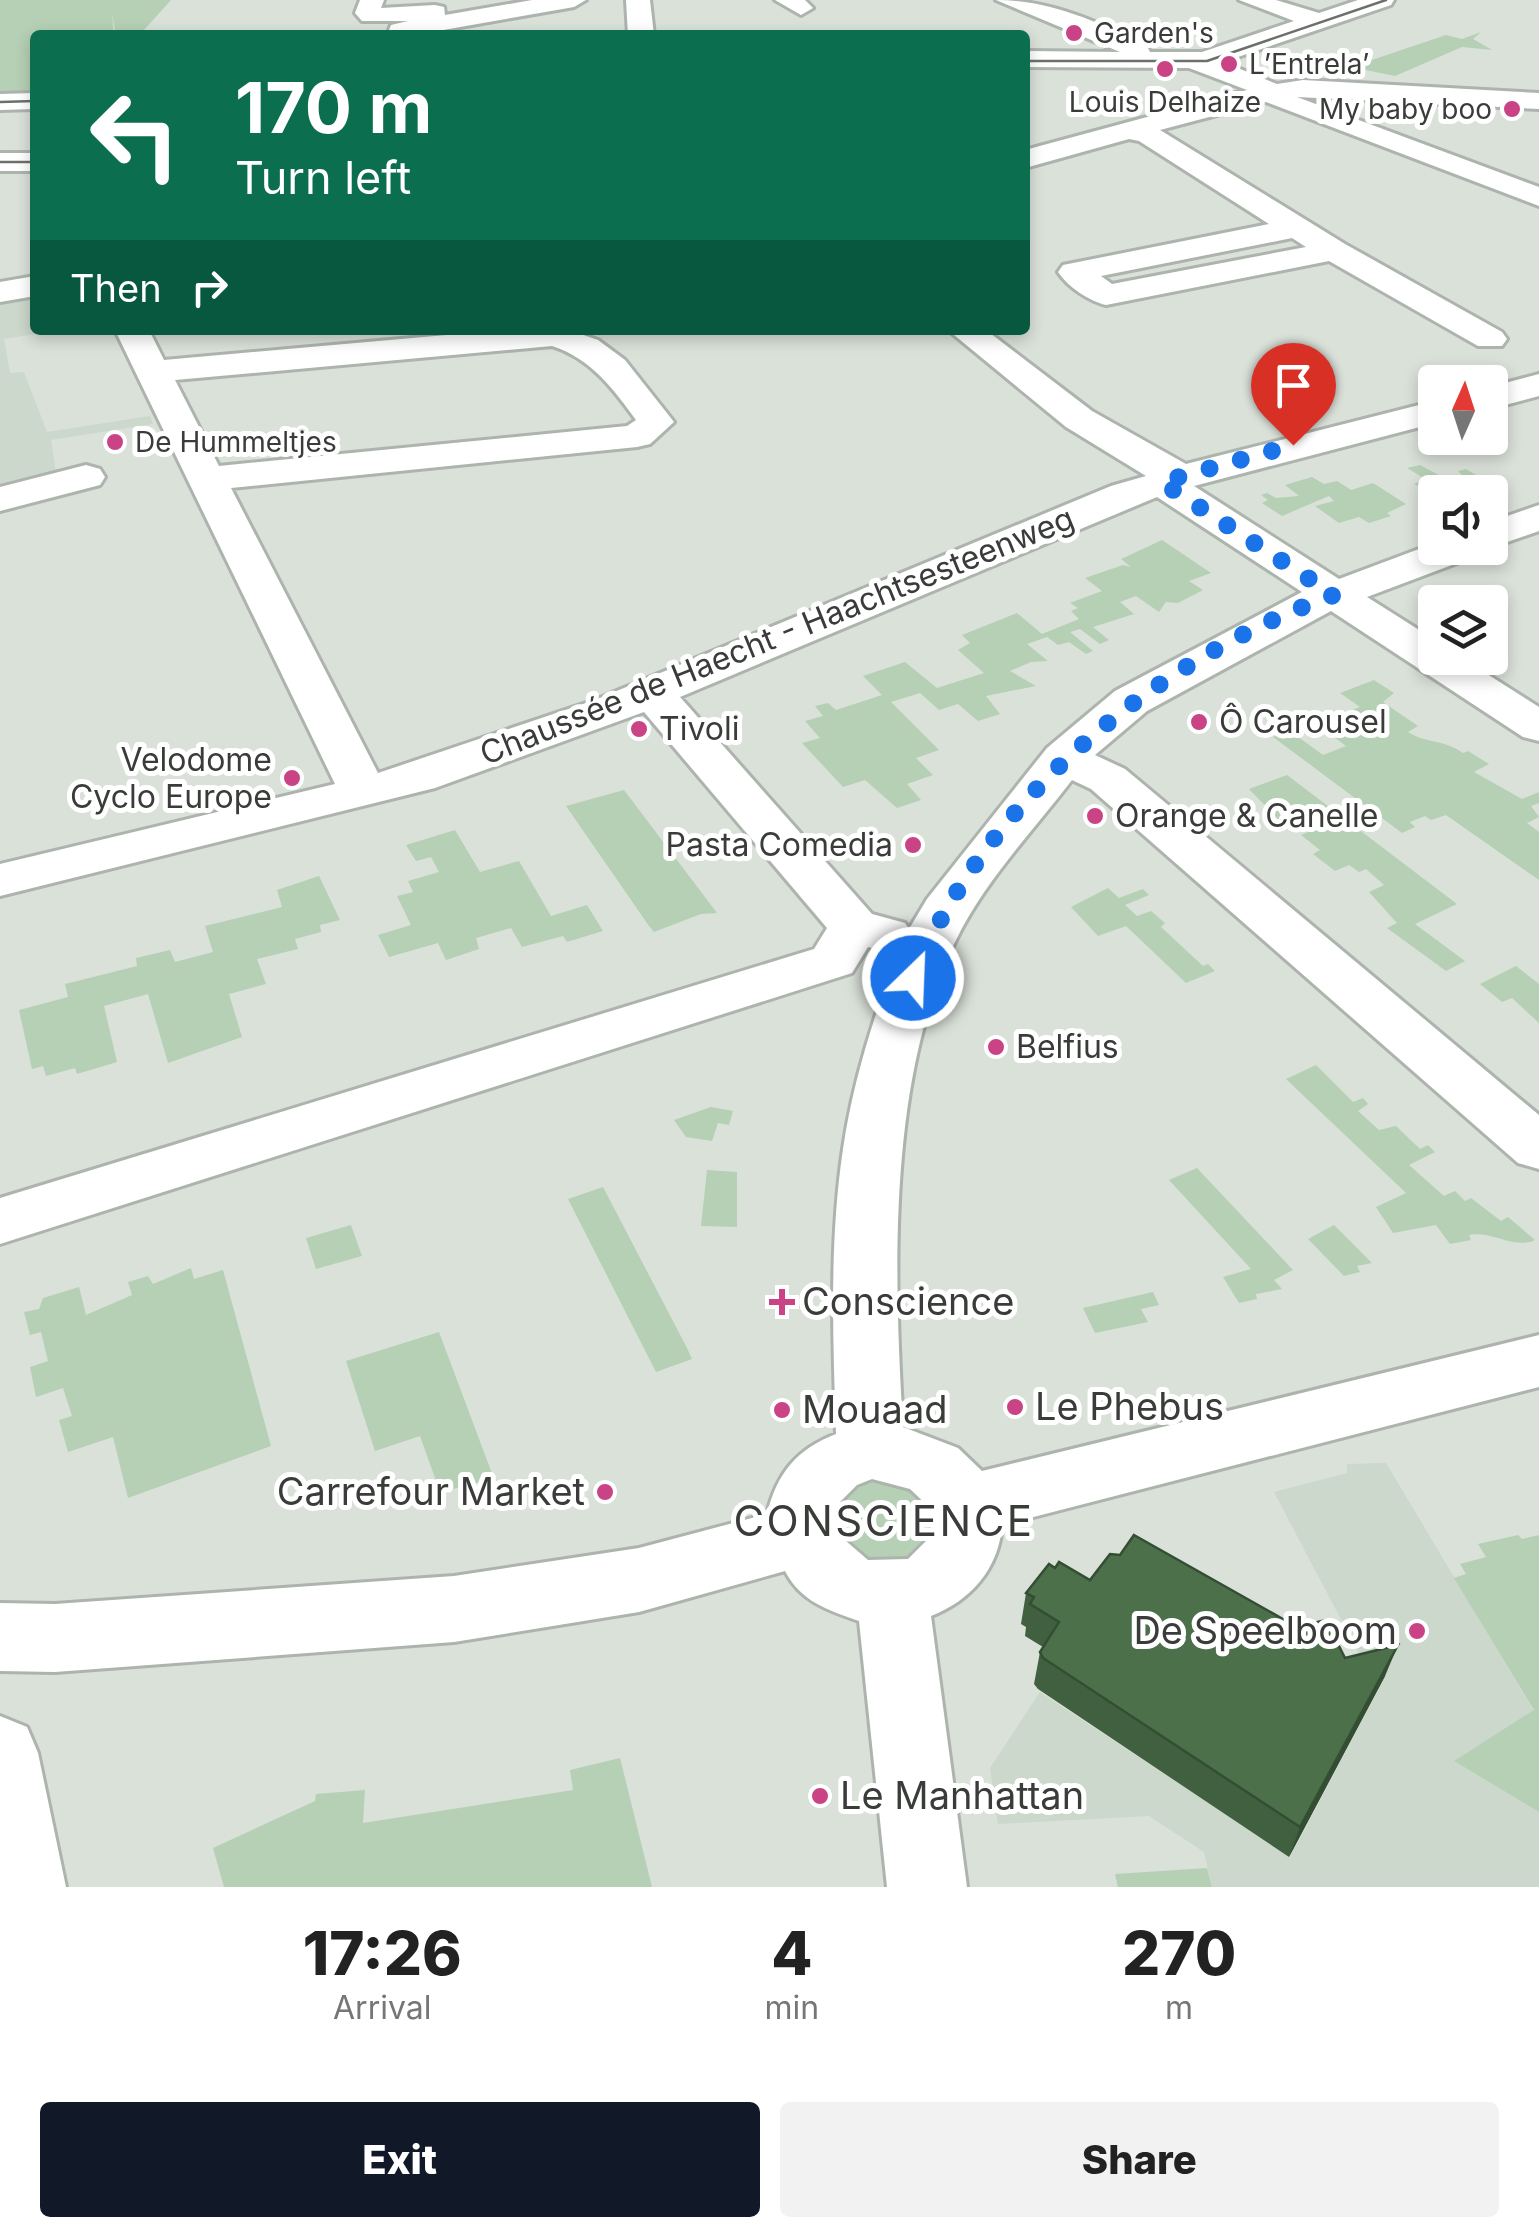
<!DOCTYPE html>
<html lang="en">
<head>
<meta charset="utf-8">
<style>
	:root { --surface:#fff; --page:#f2f2f2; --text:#222; --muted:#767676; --accent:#111827 }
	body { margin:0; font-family:Inter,sans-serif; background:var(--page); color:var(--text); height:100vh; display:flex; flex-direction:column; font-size:38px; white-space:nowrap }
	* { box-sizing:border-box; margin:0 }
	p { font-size:32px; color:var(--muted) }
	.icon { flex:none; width:55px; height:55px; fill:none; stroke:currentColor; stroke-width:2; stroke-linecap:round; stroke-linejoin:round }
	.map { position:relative; height:1887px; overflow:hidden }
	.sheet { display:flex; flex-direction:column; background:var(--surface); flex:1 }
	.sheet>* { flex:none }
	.hud { position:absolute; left:30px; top:30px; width:1000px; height:305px; border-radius:10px; box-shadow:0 5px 15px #0003; background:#0b6e4f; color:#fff; overflow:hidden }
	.needle { width:65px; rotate:3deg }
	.controls { position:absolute; left:1418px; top:365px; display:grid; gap:20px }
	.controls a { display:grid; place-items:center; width:90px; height:90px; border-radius:10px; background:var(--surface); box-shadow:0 5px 15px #0003; font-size:50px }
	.pin { position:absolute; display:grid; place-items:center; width:85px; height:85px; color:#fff; margin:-102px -42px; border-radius:50% 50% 50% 0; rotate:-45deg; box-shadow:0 0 10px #0007 }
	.pin .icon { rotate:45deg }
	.me { position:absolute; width:110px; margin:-55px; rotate:24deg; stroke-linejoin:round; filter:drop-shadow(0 0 8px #0008) }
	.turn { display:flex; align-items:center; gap:35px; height:210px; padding:0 40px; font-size:45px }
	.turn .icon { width:130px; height:130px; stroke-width:2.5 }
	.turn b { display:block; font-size:70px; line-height:85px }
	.then { display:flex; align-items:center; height:95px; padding:0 40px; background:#0003; gap:20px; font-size:38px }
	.eta { display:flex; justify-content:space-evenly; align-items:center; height:170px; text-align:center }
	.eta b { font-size:60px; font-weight:800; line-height:70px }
	.action { display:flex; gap:20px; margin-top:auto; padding:20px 40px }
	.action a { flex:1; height:115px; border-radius:10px; background:var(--accent); color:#fff; font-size:40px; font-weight:800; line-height:115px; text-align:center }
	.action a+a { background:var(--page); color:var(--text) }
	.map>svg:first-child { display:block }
	.built { fill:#cbd8cb }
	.green { fill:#b5d0b4 }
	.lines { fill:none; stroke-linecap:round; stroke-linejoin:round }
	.minor-casing { stroke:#adb4ad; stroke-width:6 }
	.minor { fill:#fff; fill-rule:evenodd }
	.tram { stroke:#6c706b; stroke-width:2.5 }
	.wall { fill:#406040 }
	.shaded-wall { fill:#344e34 }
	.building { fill:#4b704a; stroke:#344e34; stroke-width:2.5 }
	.route { stroke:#1a73e8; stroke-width:18; stroke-dasharray:0 32.4 }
	.poi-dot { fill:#c94385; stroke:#fff; stroke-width:4 }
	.labels { text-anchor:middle; stroke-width:10; stroke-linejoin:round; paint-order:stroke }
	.far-poi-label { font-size:28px; fill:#393c39; stroke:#fff; text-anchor:start }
	.street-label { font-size:32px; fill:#393c39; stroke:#fff }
	.poi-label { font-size:32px; fill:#393c39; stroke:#fff; text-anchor:start }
	.near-poi-label { font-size:38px; fill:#393c39; stroke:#fff; text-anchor:start }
	.near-neighbourhood-label { font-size:42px; letter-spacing:2.5px; fill:#393c39; stroke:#fff }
</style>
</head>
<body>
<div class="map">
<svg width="1539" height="1887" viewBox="0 0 1539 1887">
	<rect width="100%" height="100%" fill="#dae1d9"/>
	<path class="built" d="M 35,294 L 35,330 L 59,330 L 4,339 L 10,373 L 24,372 L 47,432 L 150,416 L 153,424 L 51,440 L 56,473 L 0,487 L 0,301 Z
		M 1386,1463 L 1534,1711 L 1454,1761 L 1539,1812 L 1539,1887 L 1212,1887 L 1204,1852 L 1149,1816 L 998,1824 L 990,1768 L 1040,1692 L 1290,1857 L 1378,1690 L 1274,1492 L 1347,1473 L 1347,1464 Z"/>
	<path class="green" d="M 0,0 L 171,0 L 144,30 L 165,35 L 116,35 L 112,14 L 114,35 L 35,35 L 30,97 L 0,98 Z
		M 1481,32 L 1473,39 L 1492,50 L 1462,47 L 1395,76 L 1351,67 L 1446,35 L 1462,39 Z
		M 1420,465 L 1446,479 L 1463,476 L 1458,471 L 1466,469 L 1486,481 C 1460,488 1439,499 1414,484 L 1425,479 L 1407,468 Z
		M 1312,477 L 1324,484 L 1337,481 L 1351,490 L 1373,483 L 1406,504 L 1387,513 L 1391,516 L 1369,523 L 1359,517 L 1339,523 L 1315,506 L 1334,501 L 1329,496 L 1282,516 L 1262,503 L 1268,500 L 1261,495 L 1267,493 L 1276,498 L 1299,496 L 1285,485 Z
		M 1162,540 L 1211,573 L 1189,581 L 1203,590 L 1178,603 L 1166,602 L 1159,612 L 1136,596 L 1120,602 L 1134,614 L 1093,627 L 1109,640 L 1100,644 L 1080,629 L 1070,632 L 1093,651 L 1086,654 L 1069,642 L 1058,645 L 1047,637 L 1027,644 L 1048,661 L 1031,662 L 1010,671 L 1036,686 L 986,696 L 1000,714 L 978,721 L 958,704 L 939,710 L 920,693 L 891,702 L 939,750 L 916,758 L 933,775 L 907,784 L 921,800 L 897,808 L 865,780 L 843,787 L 802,743 L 820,738 L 805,721 L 823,716 L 815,706 L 828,703 L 836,710 L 882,695 L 863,676 L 905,662 L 937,688 L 984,673 L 958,650 L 970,643 L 962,635 L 1017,613 L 1042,634 L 1079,619 L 1071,611 L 1078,608 L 1070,603 L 1102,591 L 1085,578 L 1123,565 L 1131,567 L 1121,559 Z
		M 1374,680 L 1394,693 L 1383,702 L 1418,726 L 1408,732 C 1427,744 1443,739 1463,753 L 1468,751 L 1489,764 L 1474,772 L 1522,799 L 1539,792 L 1539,803 L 1531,806 L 1539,817 L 1527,823 L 1539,832 L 1539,880 L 1446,815 L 1431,820 L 1425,816 L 1410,822 L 1415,827 L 1402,833 L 1273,737 L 1290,731 L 1323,755 L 1346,746 L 1317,724 L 1360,707 L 1340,693 Z
		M 1287,775 L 1457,904 L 1415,924 L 1465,961 L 1446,971 L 1387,928 L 1397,923 L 1369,892 L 1384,885 L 1366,869 L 1359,872 L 1349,865 L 1335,871 L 1313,854 L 1320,850 L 1301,835 L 1318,828 L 1299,813 L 1279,820 L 1249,789 Z
		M 624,790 L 717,913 L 701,914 L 654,932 L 649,926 L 566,806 Z
		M 455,830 L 480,872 L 519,861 L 551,916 L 587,905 L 603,931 L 567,942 L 563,936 L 522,947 L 511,928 L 476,938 L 479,949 L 446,960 L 438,943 L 389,957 L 378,935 L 411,925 L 397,896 L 413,892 L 408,881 L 439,872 L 431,857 L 416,861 L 406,845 Z
		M 319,876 L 340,920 L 320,925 L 321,932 L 295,939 L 298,949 L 257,959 L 266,984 L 229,994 L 242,1037 L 168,1063 L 148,994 L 104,1006 L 117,1062 L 77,1074 L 75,1068 L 46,1076 L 43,1066 L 32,1069 L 19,1010 L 68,997 L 65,984 L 137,966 L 136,958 L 170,950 L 175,962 L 213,952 L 205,926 L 282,907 L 277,890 Z
		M 1108,888 L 1119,898 L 1143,889 L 1149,895 L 1125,905 L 1137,916 L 1151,911 L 1165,923 L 1161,927 L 1203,966 L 1208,964 L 1215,971 L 1186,983 L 1126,926 L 1098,936 L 1071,907 Z
		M 1516,966 L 1539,984 L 1539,1023 L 1512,998 L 1502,1002 L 1480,984 Z
		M 1316,1065 L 1353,1102 L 1363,1098 L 1368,1104 L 1358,1111 L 1379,1130 L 1396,1126 L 1420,1149 L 1428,1145 L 1435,1152 L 1409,1165 L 1444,1196 L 1455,1191 L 1465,1201 L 1471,1198 L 1501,1221 L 1508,1217 L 1535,1240 C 1515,1250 1491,1230 1469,1235 L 1471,1240 L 1450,1244 L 1436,1225 L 1393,1233 L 1376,1207 L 1406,1193 L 1286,1079 Z
		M 711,1107 L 733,1111 L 729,1125 L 718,1123 L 712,1141 L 686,1137 L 674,1120 Z
		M 1197,1168 L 1293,1270 L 1274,1280 L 1282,1289 L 1256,1294 L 1257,1299 L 1239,1303 L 1223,1277 L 1251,1269 L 1169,1180 Z
		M 707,1170 L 737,1172 L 737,1227 L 701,1226 Z
		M 603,1187 L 687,1348 L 692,1359 L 656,1372 L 568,1199 Z
		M 351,1225 L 362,1256 L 316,1269 L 306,1238 Z
		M 1334,1225 L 1372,1263 L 1357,1266 L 1360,1272 L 1344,1276 L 1308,1239 Z
		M 191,1268 L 194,1279 L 223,1270 L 271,1446 L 128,1498 L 113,1437 L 68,1452 L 59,1420 L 72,1416 L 63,1388 L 36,1397 L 30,1367 L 48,1361 L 41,1332 L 30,1335 L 24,1312 L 39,1309 L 43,1298 L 79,1287 L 86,1315 L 132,1295 L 128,1282 L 148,1276 L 153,1284 Z
		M 1153,1292 L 1159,1305 L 1141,1309 L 1148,1322 L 1095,1333 L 1083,1308 Z
		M 439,1332 L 494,1479 L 440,1492 L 420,1436 L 375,1451 L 346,1361 Z
		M 878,1480 C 903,1483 947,1503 930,1537 C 926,1545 914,1554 908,1561 C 896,1562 879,1566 868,1561 C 817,1539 828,1492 878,1480 Z
		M 1518,1535 L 1522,1539 L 1539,1535 L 1539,1812 L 1454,1761 L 1534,1710 L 1454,1578 L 1466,1574 L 1460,1564 L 1486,1557 L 1478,1544 Z
		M 620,1758 L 652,1887 L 224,1887 L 213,1848 L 315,1801 L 316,1794 L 365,1790 L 363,1823 L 573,1790 L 570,1770 Z
		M 1207,1868 L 1212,1887 L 1118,1887 L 1115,1874 Z"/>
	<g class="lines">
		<defs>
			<path id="minor" d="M 360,0 L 384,0 L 381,8 L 435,5 L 444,7 L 445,15 L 532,0 L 586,0 L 574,7 L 415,35 L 387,35 L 391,25 L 408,21 L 362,21 L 355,13 Z
				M 626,0 L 650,0 L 654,35 L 628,35 Z
				M 775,0 L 805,0 L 813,8 L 801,15 Z
				M 996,0 C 1050,0 1099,22 1147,46 L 1150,52 L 1202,52 L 1294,21 L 1239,0 L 1276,0 L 1319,13 L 1358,0 L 1394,0 L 1391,5 L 1223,62 L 1277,84 L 1303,80 L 1539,93 L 1539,109 L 1297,97 L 1539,187 L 1539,206 L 1266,102 L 1160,130 L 1345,244 L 1502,332 L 1507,339 L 1502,346 L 1478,346 L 1329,261 L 1106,305 C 1089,301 1068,287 1058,272 L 1063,265 L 1269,224 L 1139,141 L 1129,139 L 1025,168 L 1025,150 L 1247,90 L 1189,68 L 1025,67 L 1025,51 L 1120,52 ZM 1292,238 L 1306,247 L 1112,284 L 1101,276 Z
				M 35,93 L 35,109 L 0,110 L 0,94 Z
				M 0,153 L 35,153 L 35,171 L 0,171 Z
				M 35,276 L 35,296 L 0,302 L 0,282 Z
				M 115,330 L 149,330 L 164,360 L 503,330 L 569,330 L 598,340 L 625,360 L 674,422 L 650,444 L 637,447 L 231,488 L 378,773 L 595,700 L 1111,486 L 1146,476 L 1066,427 L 948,330 L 986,330 L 1092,411 L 1186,464 L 1435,401 L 1435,423 L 1194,486 L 1339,579 L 1435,543 L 1435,548 L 1479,548 L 1473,557 L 1367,597 L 1435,640 L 1435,658 L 1462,658 L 1539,707 L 1539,741 L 1523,737 L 1331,611 L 1147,711 L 1095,755 L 1125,769 L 1539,1115 L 1539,1169 L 1518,1163 L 1091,789 L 1072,780 C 1033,831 984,882 956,940 C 887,1078 894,1276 903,1427 L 958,1448 L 982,1471 L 1539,1335 L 1539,1387 L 1002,1525 C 999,1569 970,1601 931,1616 L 967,1887 L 887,1887 L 859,1621 C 828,1610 801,1602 785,1571 L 639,1612 L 454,1642 L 55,1672 L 0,1671 L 0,1603 L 55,1604 L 454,1576 L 639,1548 L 767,1514 C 777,1473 797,1449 836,1434 C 833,1340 829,1242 843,1149 C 853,1080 875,1013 899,949 L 887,952 L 868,947 L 852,973 L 0,1244 L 0,1198 L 814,949 L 827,928 L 644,712 L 435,788 L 0,896 L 0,864 L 335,784 ZM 552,346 C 590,358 613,388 636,420 L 627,426 L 219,466 L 175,380 ZM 1157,497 L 1302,592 L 1115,691 L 1047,748 L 927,899 L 909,929 L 905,923 L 872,914 L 680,697 ZM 872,1479 L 910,1489 L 931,1509 L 931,1536 L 908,1559 L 868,1560 L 839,1535 L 840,1502 L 857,1485 Z
				M 1539,374 L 1539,396 L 1490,409 L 1490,387 Z
				M 86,465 L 100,469 L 105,477 L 100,485 L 0,511 L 0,487 Z
				M 1539,505 L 1539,531 L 1490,548 L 1488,548 L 1490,522 Z
				M 0,1716 L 27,1727 L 38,1753 L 66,1887 L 0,1887 Z"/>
		</defs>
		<use href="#minor" class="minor-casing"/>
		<use href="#minor" class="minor"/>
		<path class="tram" d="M 1025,61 L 1207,61 L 1386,0
			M 0,102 L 35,101
			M 0,162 L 35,162"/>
	</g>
	<path class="wall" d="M 1055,1568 L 1090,1580 L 1345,1658 L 1385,1676 L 1289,1857 L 1038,1689 L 1034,1684 L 1040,1652 L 1043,1647 L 1025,1636 L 1026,1627 L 1021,1624 L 1026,1593 Z"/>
	<path class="shaded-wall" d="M 1398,1645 L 1385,1676 L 1289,1857 L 1300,1827 Z"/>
	<path class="building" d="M 1134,1535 L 1297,1627 L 1326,1620 L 1345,1658 L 1398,1645 L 1300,1827 L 1043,1658 L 1040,1652 L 1059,1622 L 1030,1604 L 1034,1597 L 1026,1593 L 1049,1564 L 1055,1568 L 1059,1562 L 1090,1580 L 1110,1554 L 1120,1555 Z"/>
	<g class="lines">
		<path class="route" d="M 913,978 C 985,800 1155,659 1334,595 L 1161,482 L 1293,445"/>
	</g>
	<g class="poi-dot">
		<circle cx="1074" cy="33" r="10"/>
		<circle cx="1229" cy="64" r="10"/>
		<circle cx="1165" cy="69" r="10"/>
		<circle cx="1512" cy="109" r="10"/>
		<circle cx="115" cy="442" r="10"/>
		<circle cx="1199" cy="722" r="10"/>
		<circle cx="639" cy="729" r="10"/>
		<circle cx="292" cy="778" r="10"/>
		<circle cx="1095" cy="816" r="10"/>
		<circle cx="913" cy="845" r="10"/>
		<circle cx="996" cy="1047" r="10"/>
		<path d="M777 1287h10v10h10v10h-10v10h-10v-10h-10v-10h10z"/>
		<circle cx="1015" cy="1407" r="10"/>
		<circle cx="782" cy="1410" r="10"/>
		<circle cx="605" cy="1492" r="10"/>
		<circle cx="1417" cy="1631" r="10"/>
		<circle cx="820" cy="1796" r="10"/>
	</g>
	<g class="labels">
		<g class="far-poi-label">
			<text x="1094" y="43">Garden's</text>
			<text x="1249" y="74">L’Entrela’</text>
			<text x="1165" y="112" text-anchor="middle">Louis Delhaize</text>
			<text x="1492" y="119" text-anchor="end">My baby boo</text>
			<text x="135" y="452">De Hummeltjes</text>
		</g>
		<g class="street-label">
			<text transform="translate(777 636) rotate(-22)" y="11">Chaussée de Haecht - Haachtsesteenweg</text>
		</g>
		<g class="poi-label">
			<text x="1219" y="733">Ô Carousel</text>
			<text x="659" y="740">Tivoli</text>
			<text x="272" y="771" text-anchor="end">Velodome<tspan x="272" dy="37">Cyclo Europe</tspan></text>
			<text x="1115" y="827">Orange &amp; Canelle</text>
			<text x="893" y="856" text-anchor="end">Pasta Comedia</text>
			<text x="1016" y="1058">Belfius</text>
		</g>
		<g class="near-poi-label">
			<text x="802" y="1315">Conscience</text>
			<text x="1035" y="1420">Le Phebus</text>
			<text x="802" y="1423">Mouaad</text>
			<text x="585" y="1505" text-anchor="end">Carrefour Market</text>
			<text x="1397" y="1644" text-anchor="end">De Speelboom</text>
			<text x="840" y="1809">Le Manhattan</text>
		</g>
		<g class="near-neighbourhood-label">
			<text x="884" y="1536">CONSCIENCE</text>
		</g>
	</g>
</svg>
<div class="controls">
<a><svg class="needle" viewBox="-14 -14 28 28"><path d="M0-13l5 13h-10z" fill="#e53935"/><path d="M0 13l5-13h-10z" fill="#767676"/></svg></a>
<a><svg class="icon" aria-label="sound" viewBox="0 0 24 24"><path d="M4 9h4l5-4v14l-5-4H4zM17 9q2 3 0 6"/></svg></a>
<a><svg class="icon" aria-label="layers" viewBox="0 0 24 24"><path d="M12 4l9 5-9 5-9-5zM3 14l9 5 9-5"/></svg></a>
</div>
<div class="pin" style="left:1293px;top:445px;background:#d93025"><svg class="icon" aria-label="arrive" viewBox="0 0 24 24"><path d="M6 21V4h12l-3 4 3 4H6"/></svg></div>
<svg class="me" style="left:913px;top:978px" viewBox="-20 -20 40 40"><circle r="17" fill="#1a73e8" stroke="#fff" stroke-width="3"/><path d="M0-11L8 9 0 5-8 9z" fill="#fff"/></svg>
<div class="hud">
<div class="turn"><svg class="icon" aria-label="left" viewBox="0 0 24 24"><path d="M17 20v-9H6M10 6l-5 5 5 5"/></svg><div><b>170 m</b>Turn left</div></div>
<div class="then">Then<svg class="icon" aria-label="right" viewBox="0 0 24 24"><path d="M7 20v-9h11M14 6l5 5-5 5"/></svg></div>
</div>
</div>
<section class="sheet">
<div class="eta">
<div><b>17:26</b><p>Arrival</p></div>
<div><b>4</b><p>min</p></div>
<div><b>270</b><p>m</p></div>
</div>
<div class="action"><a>Exit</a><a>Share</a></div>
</section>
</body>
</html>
